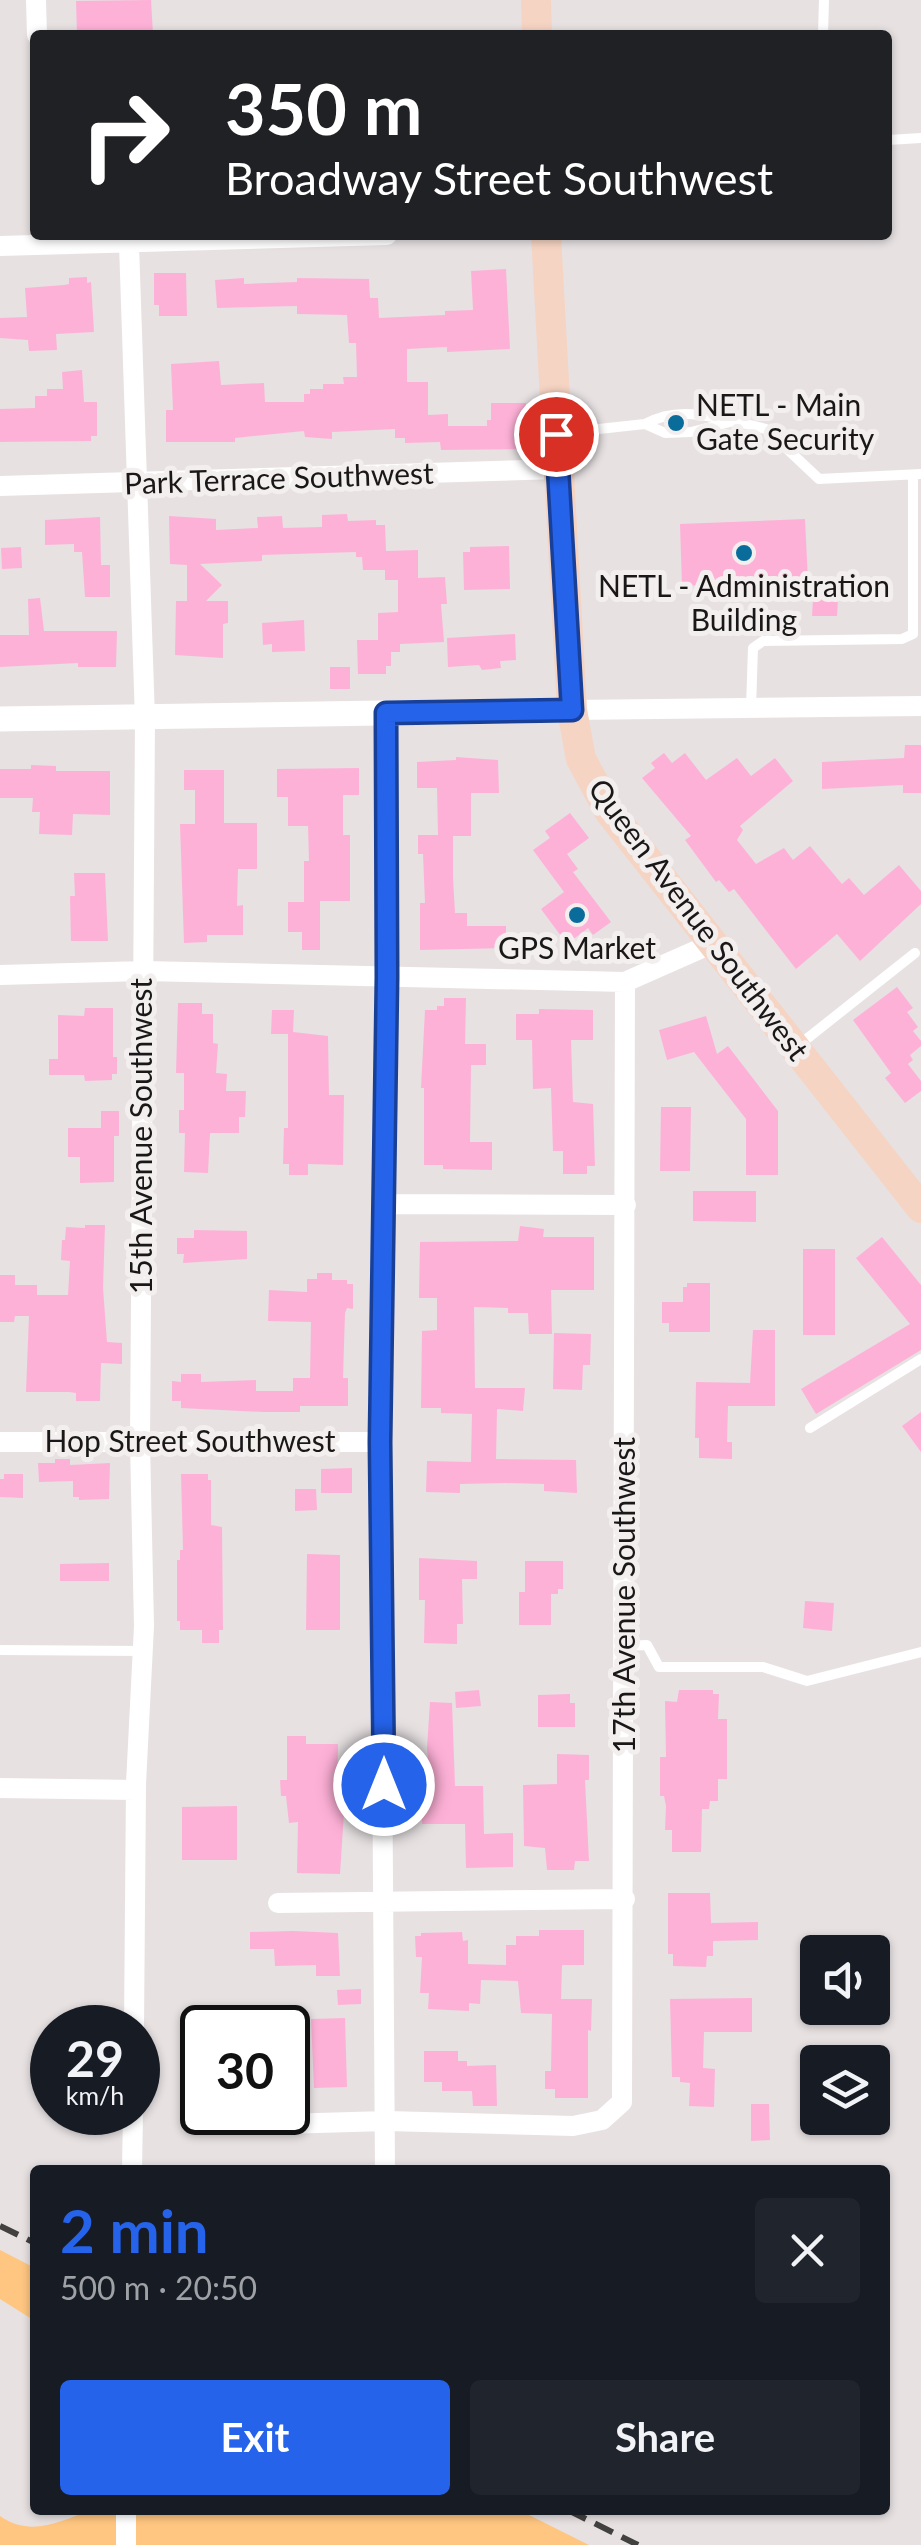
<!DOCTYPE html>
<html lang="en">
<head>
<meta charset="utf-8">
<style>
	:root { --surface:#171b24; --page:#20242c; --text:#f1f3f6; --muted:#9ea1a6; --accent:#2563eb }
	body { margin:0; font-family:Lato,sans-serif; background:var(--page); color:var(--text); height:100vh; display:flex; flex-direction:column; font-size:38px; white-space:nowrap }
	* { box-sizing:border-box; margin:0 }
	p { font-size:32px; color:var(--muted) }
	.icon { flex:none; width:55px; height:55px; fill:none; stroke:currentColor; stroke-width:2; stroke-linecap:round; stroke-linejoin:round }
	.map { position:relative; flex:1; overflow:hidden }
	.side { position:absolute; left:30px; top:2165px; width:860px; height:350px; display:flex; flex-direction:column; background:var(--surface); border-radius:10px; box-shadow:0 2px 8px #0004 }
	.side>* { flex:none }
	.hud { position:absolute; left:30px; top:30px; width:862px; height:210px; border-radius:10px; box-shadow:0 2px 8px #0004; background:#202124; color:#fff; overflow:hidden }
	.fabs { position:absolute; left:800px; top:1935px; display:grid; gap:20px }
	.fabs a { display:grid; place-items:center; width:90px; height:90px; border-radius:10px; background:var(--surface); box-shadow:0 2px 8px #0004; font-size:50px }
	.speed { position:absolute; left:30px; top:2005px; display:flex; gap:20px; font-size:50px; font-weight:700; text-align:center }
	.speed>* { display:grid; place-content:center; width:130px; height:130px; border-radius:50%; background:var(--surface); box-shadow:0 2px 8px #0004; line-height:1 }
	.speed small { font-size:25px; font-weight:400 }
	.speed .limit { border:5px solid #111; border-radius:15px; background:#fff; color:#111 }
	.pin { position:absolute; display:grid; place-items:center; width:85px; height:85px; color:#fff; margin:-42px; border:5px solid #fff; border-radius:50%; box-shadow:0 2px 10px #0007 }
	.me { position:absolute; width:110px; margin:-55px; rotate:0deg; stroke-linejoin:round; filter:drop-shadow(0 0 8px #0008) }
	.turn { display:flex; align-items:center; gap:35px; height:210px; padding:0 30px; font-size:45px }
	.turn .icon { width:130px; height:130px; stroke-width:2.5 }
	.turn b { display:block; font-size:70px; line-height:85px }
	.round { display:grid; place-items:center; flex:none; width:105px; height:105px; border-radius:10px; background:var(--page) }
	.headline { display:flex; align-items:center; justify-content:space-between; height:170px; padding:0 30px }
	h1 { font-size:60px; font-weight:700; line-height:75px; color:var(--accent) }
	.action { display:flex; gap:20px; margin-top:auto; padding:20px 30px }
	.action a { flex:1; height:115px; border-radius:10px; background:var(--accent); color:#fff; font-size:40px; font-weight:700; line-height:115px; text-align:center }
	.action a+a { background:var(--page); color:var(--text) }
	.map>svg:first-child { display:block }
	.green { fill:#fec680 }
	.building { fill:#feb1d7 }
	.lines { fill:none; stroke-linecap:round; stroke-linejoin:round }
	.service { stroke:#fff; stroke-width:10 }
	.minor { stroke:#fff; stroke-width:20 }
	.tertiary { stroke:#fff; stroke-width:25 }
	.secondary { stroke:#f6d4c3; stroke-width:30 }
	.rail { stroke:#434040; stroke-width:6; stroke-dasharray:20 10; stroke-linecap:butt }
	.route-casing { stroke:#184099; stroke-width:25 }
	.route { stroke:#2563eb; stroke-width:18 }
	.poi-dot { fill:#0a6c9a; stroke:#f4efef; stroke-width:4 }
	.labels { text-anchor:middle; stroke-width:10; stroke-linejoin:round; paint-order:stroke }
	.poi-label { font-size:30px; fill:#191717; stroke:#f4efef }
	.street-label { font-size:30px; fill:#191717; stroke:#f4efef }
</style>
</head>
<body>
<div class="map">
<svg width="921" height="2545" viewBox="0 0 921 2545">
	<rect width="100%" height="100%" fill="#e7e1e2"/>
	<path class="green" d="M 0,2250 L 35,2268 L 35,2321 L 0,2299 Z
		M 92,2510 L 519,2510 L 589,2545 L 0,2545 L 0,2516 C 31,2538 60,2521 92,2510 Z"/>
	<path class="building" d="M 151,0 L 153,34 L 77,35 L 76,1 Z
		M 506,269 L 510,349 L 447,352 L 447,347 L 407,349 L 407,382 L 428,382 L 428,415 L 448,414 L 448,426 L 487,426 L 487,420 L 491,420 L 491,403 L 526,403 L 524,449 L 441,450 L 440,442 L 405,443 L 405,438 L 395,438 L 395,429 L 332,432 L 332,439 L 305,437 L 304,431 L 235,438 L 235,442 L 166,442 L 166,410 L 173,410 L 171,364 L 219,361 L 221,385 L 264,383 L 265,402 L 304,402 L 304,394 L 310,394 L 310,389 L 323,389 L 323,384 L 344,384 L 343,377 L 357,377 L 356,343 L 349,343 L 347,315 L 297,314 L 297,306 L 217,308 L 215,280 L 244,278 L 244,284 L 297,282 L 297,278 L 369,279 L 370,298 L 378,298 L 379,318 L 445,315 L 445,311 L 473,310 L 471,271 Z
		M 154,273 L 186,273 L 187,316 L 159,316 L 159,305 L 154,305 Z
		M 87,277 L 87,283 L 91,282 L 94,332 L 56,334 L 57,350 L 29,351 L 28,340 L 0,338 L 0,318 L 27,317 L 25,288 L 64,285 L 69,284 L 69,278 Z
		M 82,370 L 84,402 L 97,402 L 97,436 L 91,436 L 91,441 L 0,442 L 0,409 L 35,408 L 35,396 L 47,396 L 47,389 L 63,389 L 62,372 Z
		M 347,514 L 348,521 L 376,520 L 376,525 L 385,525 L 386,551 L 418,550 L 418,578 L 445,577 L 447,604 L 441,604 L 444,642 L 400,644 L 400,652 L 391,652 L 391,666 L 386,666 L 386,674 L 358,674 L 357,640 L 378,640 L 378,613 L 398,612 L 398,580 L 385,580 L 385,570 L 363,570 L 362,557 L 356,557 L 356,552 L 262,555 L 262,561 L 200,564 L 222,585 L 206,601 L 228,601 L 228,623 L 223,624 L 223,658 L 175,655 L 176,601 L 187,601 L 187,565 L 170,564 L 169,516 L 216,519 L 216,530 L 258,528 L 257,517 L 282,516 L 283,528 L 322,527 L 322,515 Z
		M 100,517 L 101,565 L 110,565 L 110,597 L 85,597 L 82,552 L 74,552 L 74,544 L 45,545 L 45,520 Z
		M 805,519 L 808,581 L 682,586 L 680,524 Z
		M 509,546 L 510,589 L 464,590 L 463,552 L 470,552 L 470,547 Z
		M 21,547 L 22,568 L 2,569 L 1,548 Z
		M 40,598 L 44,631 L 117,631 L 116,667 L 78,667 L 78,663 L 0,667 L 0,635 L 29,635 L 28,599 Z
		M 813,599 L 838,599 L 837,616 L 812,616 Z
		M 304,620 L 305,651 L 272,652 L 272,644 L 263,645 L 262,623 Z
		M 515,634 L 516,660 L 500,661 L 501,668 L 482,670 L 479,665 L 448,667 L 447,638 Z
		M 330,667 L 350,667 L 350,689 L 330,689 Z
		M 905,745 L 921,745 L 921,793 L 903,793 L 903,785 L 822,789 L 822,762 L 904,758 Z
		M 664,753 L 672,763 L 685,753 L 706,780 L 737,758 L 751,776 L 775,758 L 793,781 L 740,826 L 743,830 L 737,840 L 756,864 L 784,848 L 793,860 L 810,846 L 842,884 L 849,878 L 864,895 L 899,865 L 921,891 L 921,904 L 860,961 L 837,934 L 796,969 L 734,889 L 729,892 L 719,880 L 716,882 L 685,840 L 691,836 L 642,778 L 655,768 L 651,763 Z
		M 456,757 L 498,760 L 499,793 L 471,793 L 471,836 L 453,836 L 453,878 L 455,913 L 467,913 L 467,926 L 506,926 L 506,948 L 420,950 L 420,903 L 425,903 L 423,854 L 418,854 L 418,835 L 438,835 L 437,788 L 417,788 L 417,762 L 456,760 Z
		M 31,765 L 56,766 L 56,771 L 110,771 L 110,815 L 73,814 L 72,835 L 39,834 L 40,812 L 32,812 L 33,798 L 0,798 L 0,769 L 31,769 Z
		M 359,768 L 359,795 L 343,795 L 343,835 L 350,835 L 350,901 L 320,901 L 320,950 L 302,950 L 302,932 L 288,932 L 288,902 L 304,902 L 304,861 L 309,861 L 308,826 L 288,826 L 288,797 L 277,797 L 277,769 Z
		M 184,770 L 224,770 L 224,823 L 257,823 L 257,869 L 238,869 L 237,906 L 243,905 L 243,935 L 207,935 L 207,942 L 184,943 L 180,824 L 195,824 L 195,790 L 184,790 Z
		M 570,813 L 589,838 L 567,854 L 578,869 L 573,872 L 611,922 L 593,935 L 588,928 L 567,944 L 541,909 L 564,892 L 533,850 L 550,838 L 545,831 Z
		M 74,873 L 105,873 L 108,941 L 71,941 L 70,896 L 75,896 Z
		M 897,987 L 913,1008 L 907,1012 L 918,1027 L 913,1031 L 921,1041 L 921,1046 L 910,1055 L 913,1060 L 908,1064 L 921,1081 L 921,1091 L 905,1103 L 885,1078 L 891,1073 L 853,1020 Z
		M 444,998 L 466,998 L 465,1044 L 486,1044 L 486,1065 L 471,1065 L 470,1142 L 492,1142 L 492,1170 L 443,1169 L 443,1165 L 424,1165 L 424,1088 L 421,1088 L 425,1010 L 437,1010 L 437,1006 L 444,1006 Z
		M 178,1003 L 202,1003 L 202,1014 L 213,1014 L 213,1043 L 218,1044 L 216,1073 L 227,1074 L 226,1091 L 246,1091 L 245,1117 L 239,1117 L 239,1133 L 210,1133 L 208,1173 L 184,1172 L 185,1133 L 179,1133 L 179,1110 L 184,1110 L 184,1073 L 176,1073 Z
		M 85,1008 L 113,1008 L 113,1057 L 117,1057 L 117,1074 L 112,1074 L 112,1080 L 85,1081 L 84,1075 L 49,1075 L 49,1059 L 58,1059 L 58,1015 L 84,1016 Z
		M 539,1009 L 593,1010 L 593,1040 L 571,1040 L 573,1102 L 593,1104 L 595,1166 L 587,1166 L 587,1174 L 563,1174 L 563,1151 L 553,1151 L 551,1088 L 533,1089 L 532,1040 L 516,1040 L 516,1014 L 539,1014 Z
		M 272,1010 L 294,1010 L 293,1032 L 328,1036 L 329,1095 L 344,1095 L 343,1165 L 308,1164 L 308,1175 L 289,1175 L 289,1164 L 283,1164 L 284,1128 L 288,1128 L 288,1034 L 271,1034 Z
		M 706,1016 L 717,1054 L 728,1046 L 778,1111 L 778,1175 L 746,1175 L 746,1119 L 694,1052 L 667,1060 L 659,1030 Z
		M 661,1107 L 691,1107 L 690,1171 L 660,1171 Z
		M 101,1111 L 119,1111 L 119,1136 L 114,1136 L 114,1182 L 80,1183 L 80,1157 L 68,1157 L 68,1128 L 101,1128 Z
		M 693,1191 L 756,1191 L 756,1222 L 693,1221 Z
		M 85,1225 L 105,1225 L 103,1288 L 107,1342 L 122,1343 L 122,1364 L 101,1363 L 100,1401 L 76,1401 L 76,1393 L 69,1392 L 26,1392 L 29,1316 L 15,1316 L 14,1322 L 0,1322 L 0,1275 L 15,1275 L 15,1285 L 37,1285 L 37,1295 L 68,1295 L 70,1261 L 61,1260 L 62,1240 L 65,1240 L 66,1227 L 85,1228 Z
		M 520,1226 L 544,1229 L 543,1237 L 594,1237 L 594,1290 L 551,1290 L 552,1334 L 529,1334 L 528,1313 L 508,1313 L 508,1308 L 474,1307 L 475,1388 L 525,1388 L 523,1411 L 497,1409 L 496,1459 L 576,1460 L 577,1493 L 544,1491 L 544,1484 L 505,1483 L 460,1484 L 460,1493 L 426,1492 L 427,1461 L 471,1462 L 472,1414 L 441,1413 L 441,1408 L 421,1408 L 422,1331 L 437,1330 L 437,1298 L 419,1298 L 420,1242 L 518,1241 Z
		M 194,1230 L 247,1231 L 247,1259 L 183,1263 L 184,1254 L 177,1254 L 177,1238 L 194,1238 Z
		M 882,1237 L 921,1285 L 921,1350 L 816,1414 L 801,1389 L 910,1324 L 856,1258 Z
		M 803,1249 L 835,1249 L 835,1335 L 803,1335 Z
		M 317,1273 L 332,1273 L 332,1280 L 347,1280 L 347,1284 L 353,1284 L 353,1309 L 347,1308 L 345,1313 L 343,1378 L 348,1378 L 348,1406 L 300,1406 L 300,1412 L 263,1412 L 181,1408 L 181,1401 L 172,1401 L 172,1381 L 181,1382 L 181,1374 L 201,1374 L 201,1382 L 256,1380 L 256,1391 L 293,1391 L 293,1378 L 310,1378 L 311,1322 L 268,1321 L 269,1290 L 307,1292 L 307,1279 L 317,1279 Z
		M 687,1283 L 710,1283 L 710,1332 L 669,1332 L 669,1323 L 662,1323 L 662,1302 L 683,1302 L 683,1287 L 687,1287 Z
		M 753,1330 L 775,1330 L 775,1406 L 728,1406 L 727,1442 L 732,1442 L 732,1459 L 699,1458 L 699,1438 L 695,1438 L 696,1382 L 750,1383 Z
		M 554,1333 L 591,1334 L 590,1365 L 583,1365 L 582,1390 L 553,1389 Z
		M 921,1412 L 921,1452 L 902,1426 Z
		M 55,1459 L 70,1459 L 70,1465 L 110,1463 L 109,1499 L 79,1500 L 79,1497 L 73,1497 L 73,1481 L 39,1482 L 38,1463 L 55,1463 Z
		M 352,1468 L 352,1493 L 321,1493 L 321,1469 Z
		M 4,1474 L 23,1474 L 23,1498 L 0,1497 L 0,1479 L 4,1479 Z
		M 181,1474 L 208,1474 L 208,1480 L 211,1480 L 211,1525 L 222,1527 L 223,1630 L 219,1630 L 219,1643 L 202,1643 L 202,1630 L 180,1630 L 180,1621 L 177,1621 L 177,1560 L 180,1560 L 180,1550 L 183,1550 Z
		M 295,1489 L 316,1489 L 317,1510 L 295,1511 Z
		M 307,1554 L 340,1555 L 340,1630 L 306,1630 Z
		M 419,1558 L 477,1561 L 477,1579 L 462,1579 L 463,1624 L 457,1624 L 457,1644 L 424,1643 L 425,1600 L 419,1600 Z
		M 525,1561 L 563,1561 L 563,1589 L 558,1589 L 558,1594 L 551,1594 L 551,1625 L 519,1625 L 519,1592 L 525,1592 Z
		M 109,1563 L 109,1581 L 60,1581 L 60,1564 Z
		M 805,1601 L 834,1603 L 832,1631 L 803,1628 Z
		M 479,1690 L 481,1706 L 456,1708 L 455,1692 Z
		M 679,1690 L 713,1690 L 713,1694 L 719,1694 L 718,1719 L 727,1719 L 727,1779 L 718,1779 L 718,1801 L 710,1801 L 709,1809 L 702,1809 L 701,1852 L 672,1852 L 672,1830 L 665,1830 L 666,1806 L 664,1796 L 660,1796 L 660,1757 L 666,1757 L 665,1701 L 677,1702 Z
		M 570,1694 L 570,1703 L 575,1703 L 575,1727 L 538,1727 L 538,1695 Z
		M 430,1702 L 452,1703 L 455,1786 L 483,1786 L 484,1834 L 513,1833 L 513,1867 L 466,1868 L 465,1824 L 422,1824 L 421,1787 L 430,1787 L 427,1748 Z
		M 287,1736 L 306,1736 L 306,1744 L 338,1744 L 337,1795 L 345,1797 L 340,1874 L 297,1873 L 298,1822 L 289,1823 L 286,1796 L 281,1796 L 280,1780 L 287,1780 Z
		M 557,1754 L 589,1755 L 589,1780 L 585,1780 L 589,1861 L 575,1861 L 574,1870 L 547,1870 L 545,1848 L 524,1846 L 523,1785 L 557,1784 Z
		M 237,1806 L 237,1860 L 182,1860 L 182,1807 Z
		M 668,1893 L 710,1893 L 711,1923 L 758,1922 L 758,1940 L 713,1941 L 713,1956 L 707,1956 L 706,1967 L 673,1966 L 673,1954 L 668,1954 Z
		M 539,1930 L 584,1930 L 584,1965 L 562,1965 L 561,1999 L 592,1999 L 591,2031 L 588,2030 L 588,2098 L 555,2098 L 555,2089 L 545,2089 L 545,2071 L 551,2071 L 552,2014 L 521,2013 L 518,1981 L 481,1980 L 480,2004 L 469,2003 L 469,2011 L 428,2009 L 429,1993 L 420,1993 L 422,1957 L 416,1957 L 415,1936 L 421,1936 L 421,1933 L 462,1932 L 463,1941 L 468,1940 L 468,1964 L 506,1965 L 506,1945 L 516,1945 L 516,1936 L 539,1936 Z
		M 293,1931 L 338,1933 L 340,1976 L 316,1976 L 316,1965 L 275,1966 L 274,1949 L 250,1949 L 250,1932 Z
		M 361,1989 L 361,2004 L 338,2005 L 337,1990 Z
		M 752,1998 L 752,2032 L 704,2032 L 703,2068 L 715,2069 L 714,2107 L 689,2106 L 690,2083 L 680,2082 L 680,2077 L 672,2077 L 670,1999 Z
		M 345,2018 L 347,2087 L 314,2088 L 311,2019 Z
		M 424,2051 L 458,2051 L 458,2061 L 467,2061 L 467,2066 L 496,2065 L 497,2106 L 473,2106 L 472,2091 L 442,2091 L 442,2082 L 424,2082 Z
		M 751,2104 L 769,2104 L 770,2140 L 751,2141 Z"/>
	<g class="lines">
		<path class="service" d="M 823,35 L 824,0
			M 888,140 L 921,138
			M 645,424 C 674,409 697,414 728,420
			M 562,433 L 645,424 L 665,433 L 691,432 L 734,421 L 766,429 L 819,479 L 921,474
			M 751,708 L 753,648 L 763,641 L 902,639 L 913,634 L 913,475
			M 799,1045 L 915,953
			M 810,1428 L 921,1359
			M 625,1646 L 647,1645 L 659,1667 L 763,1667 L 807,1681 L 921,1652
			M 0,1650 L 142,1651"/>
		<path class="minor" d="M 36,0 L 37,35
			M 129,244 L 145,719 L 140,1443 L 144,1626 L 136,1784 L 134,2028
			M 0,246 L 387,235
			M 0,486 L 558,469
			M 572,710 L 921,706
			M 0,975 L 143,971 L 625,982 L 711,944
			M 384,1204 L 626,1205
			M 0,1442 L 380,1442
			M 0,1788 L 136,1790
			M 278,1903 L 625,1899
			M 284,2124 L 386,2121 L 573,2126 L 602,2120 L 622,2102 L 625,982
			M 132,2170 L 133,2112
			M 385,2170 L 380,1442 L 387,977 L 386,713
			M 126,2545 L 126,2510"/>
		<path class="tertiary" d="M 0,719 L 572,710"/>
		<path class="secondary" d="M 536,0 L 537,35
			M 546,235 L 572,710 L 581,759 L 609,811 L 921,1208"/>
		<path class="rail" d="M 0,2226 L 35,2243
			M 568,2510 L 638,2545"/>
	</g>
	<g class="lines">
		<defs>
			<path id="route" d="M 384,1785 L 380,1442 L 387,977 L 386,713 L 572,710 L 556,434"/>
		</defs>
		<use href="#route" class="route-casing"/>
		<use href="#route" class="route"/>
	</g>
	<g class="poi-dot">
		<circle cx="676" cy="423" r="10"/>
		<circle cx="744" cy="553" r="10"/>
		<circle cx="577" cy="915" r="10"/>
	</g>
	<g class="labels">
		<g class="poi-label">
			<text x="696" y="416" text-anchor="start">NETL - Main<tspan x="696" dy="34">Gate Security</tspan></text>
			<text x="744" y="597">NETL - Administration<tspan x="744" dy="34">Building</tspan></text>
			<text x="577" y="959">GPS Market</text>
		</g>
		<g class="street-label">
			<text transform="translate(279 479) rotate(-2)" y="10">Park Terrace Southwest</text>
			<text transform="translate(698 920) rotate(53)" y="10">Queen Avenue Southwest</text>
			<text transform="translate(142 1136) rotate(-90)" y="10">15th Avenue Southwest</text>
			<text x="190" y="1452">Hop Street Southwest</text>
			<text transform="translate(625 1595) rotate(-90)" y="10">17th Avenue Southwest</text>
		</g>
	</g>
</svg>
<div class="fabs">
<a><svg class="icon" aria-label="sound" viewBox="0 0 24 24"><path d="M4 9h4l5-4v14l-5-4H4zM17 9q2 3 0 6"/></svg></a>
<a><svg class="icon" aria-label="layers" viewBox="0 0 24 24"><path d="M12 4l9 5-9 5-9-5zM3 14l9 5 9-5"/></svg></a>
</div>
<div class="speed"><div>29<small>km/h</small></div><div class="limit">30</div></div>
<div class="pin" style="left:556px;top:434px;background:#d93025"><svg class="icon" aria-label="arrive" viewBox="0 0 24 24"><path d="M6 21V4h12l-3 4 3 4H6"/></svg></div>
<svg class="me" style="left:384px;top:1785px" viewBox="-20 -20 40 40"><circle r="17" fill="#2563eb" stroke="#fff" stroke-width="3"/><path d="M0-11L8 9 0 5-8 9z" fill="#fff"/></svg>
<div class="hud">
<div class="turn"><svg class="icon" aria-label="right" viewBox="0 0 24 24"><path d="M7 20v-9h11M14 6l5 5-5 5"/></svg><div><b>350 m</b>Broadway Street Southwest</div></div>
</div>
<section class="side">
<div class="headline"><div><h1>2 min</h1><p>500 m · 20:50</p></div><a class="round"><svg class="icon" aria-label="close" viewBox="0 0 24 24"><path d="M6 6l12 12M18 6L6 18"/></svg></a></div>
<div class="action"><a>Exit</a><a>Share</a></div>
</section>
</div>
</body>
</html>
